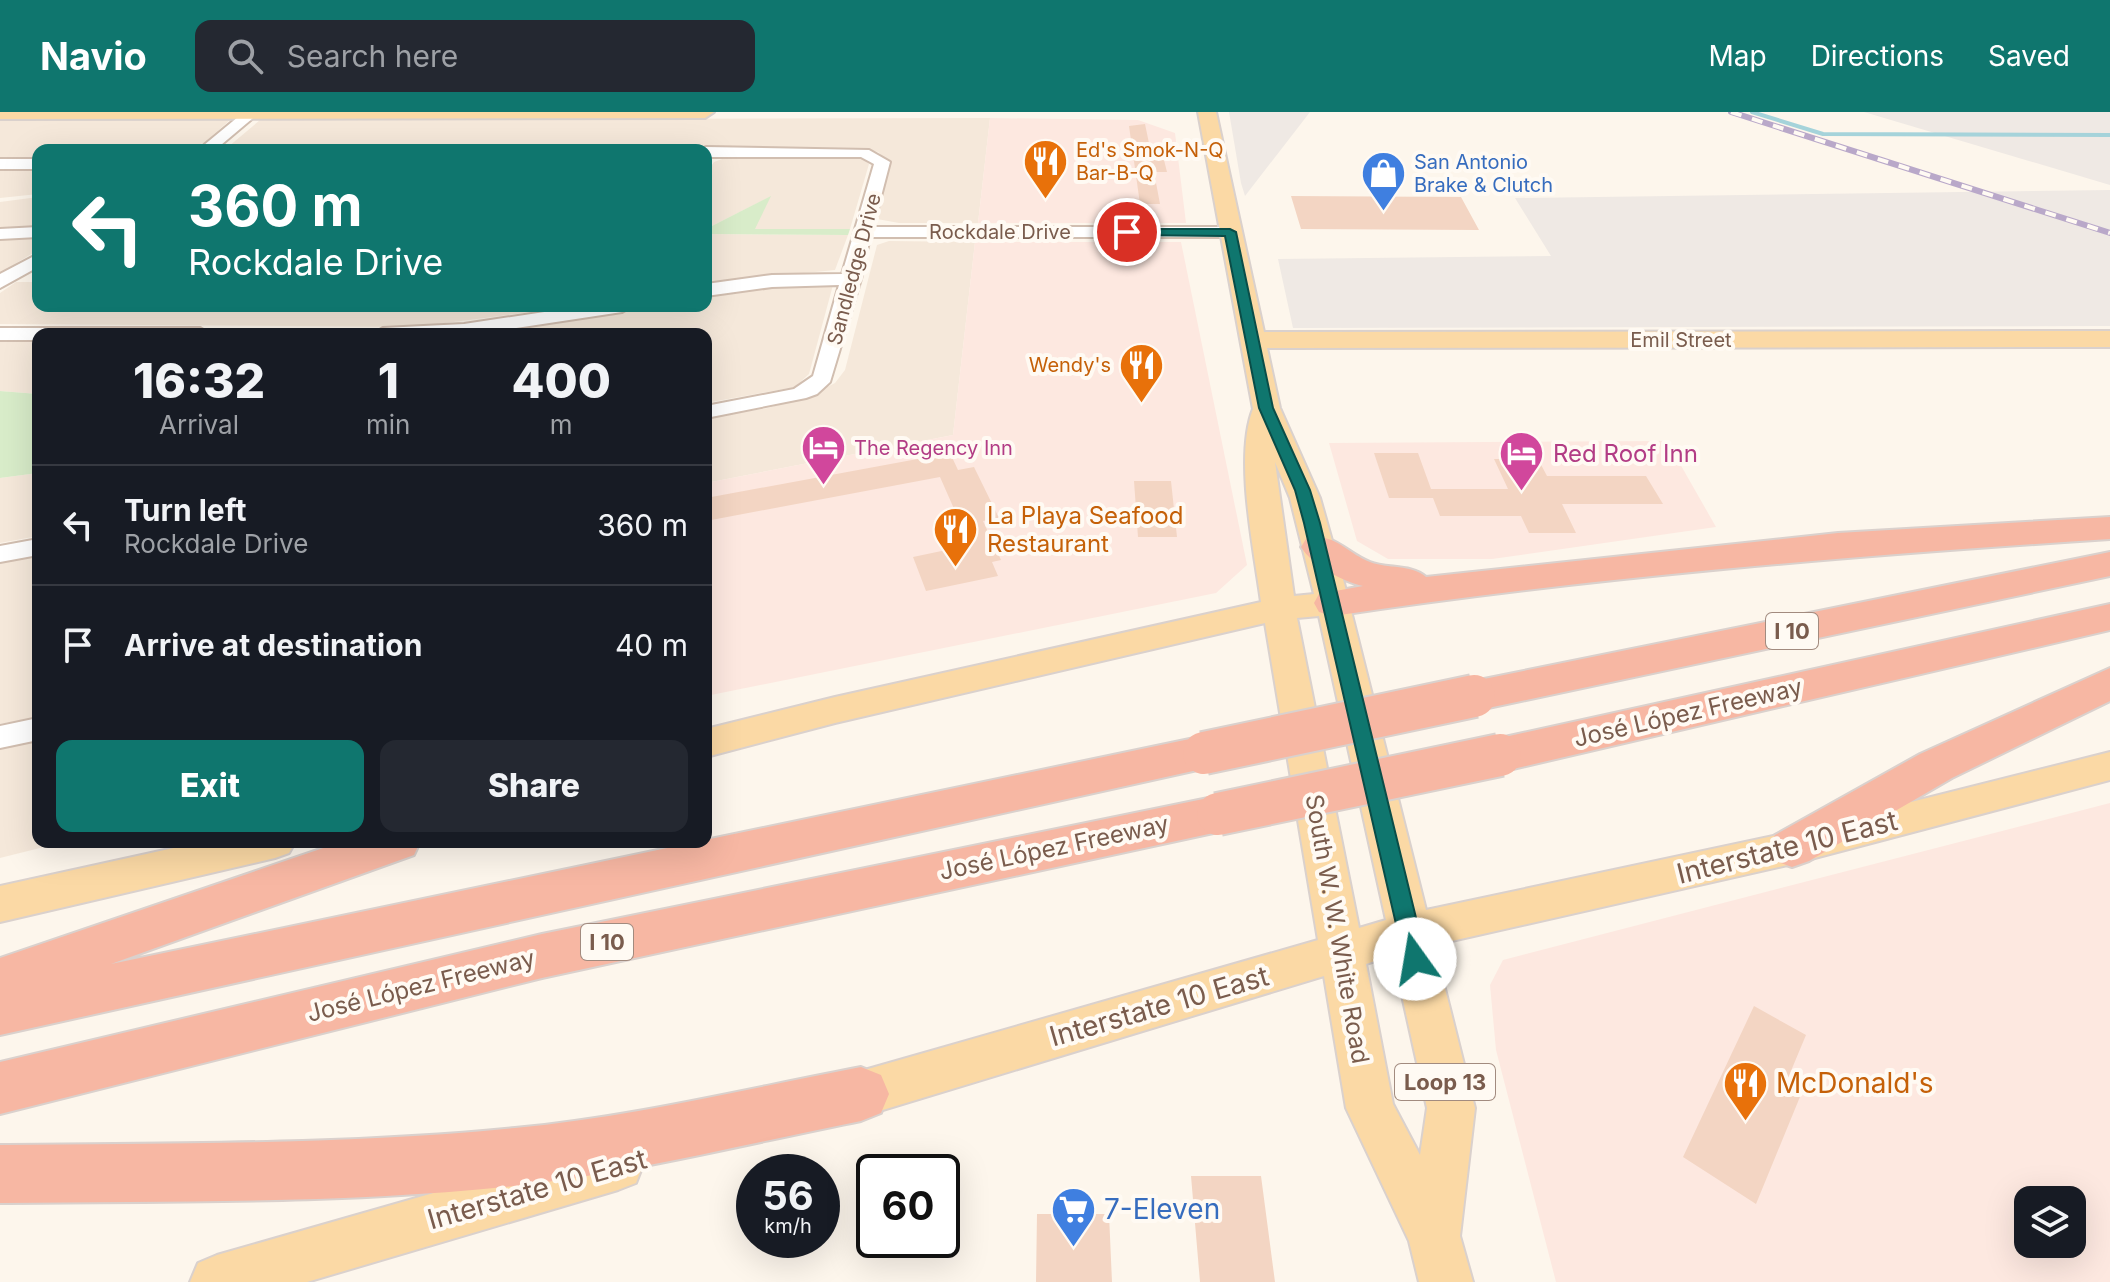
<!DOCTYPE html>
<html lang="en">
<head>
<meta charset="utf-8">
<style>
	:root { --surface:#171b24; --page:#242831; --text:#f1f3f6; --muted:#9ea1a6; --line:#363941; --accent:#0f766e }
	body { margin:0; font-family:Inter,sans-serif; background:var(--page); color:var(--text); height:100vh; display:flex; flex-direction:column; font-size:30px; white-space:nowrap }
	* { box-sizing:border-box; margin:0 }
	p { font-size:26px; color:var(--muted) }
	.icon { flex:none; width:44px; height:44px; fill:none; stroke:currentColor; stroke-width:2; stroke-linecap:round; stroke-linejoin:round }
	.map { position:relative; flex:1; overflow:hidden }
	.side { position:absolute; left:32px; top:216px; width:680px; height:520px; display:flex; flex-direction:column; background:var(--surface); border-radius:16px; box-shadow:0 8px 32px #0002 }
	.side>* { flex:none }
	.top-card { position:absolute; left:32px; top:32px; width:680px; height:168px; border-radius:16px; box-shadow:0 8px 32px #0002; background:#0f766e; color:#fff; overflow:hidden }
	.tools { position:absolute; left:2014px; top:1074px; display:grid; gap:16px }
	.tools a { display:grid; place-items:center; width:72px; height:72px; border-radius:16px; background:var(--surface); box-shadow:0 8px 32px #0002; font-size:40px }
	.speed { position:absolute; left:736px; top:1042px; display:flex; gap:16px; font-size:40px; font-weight:700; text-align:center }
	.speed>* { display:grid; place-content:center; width:104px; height:104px; border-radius:50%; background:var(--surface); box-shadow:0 8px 32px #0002; line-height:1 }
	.speed small { font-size:20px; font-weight:400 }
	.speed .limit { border:4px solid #111; border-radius:12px; background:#fff; color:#111 }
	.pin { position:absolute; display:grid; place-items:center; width:68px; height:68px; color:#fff; margin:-34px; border:4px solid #fff; border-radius:50%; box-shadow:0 2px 8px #0007 }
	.me { position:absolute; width:88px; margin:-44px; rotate:347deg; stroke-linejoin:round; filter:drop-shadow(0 0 6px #0008) }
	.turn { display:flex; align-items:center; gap:28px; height:168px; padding:0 24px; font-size:36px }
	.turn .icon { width:104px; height:104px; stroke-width:2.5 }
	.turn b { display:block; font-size:56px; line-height:68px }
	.eta { display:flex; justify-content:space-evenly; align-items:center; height:136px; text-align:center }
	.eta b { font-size:48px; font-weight:800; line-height:56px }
	.action { display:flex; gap:16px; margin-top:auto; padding:16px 24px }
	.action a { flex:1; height:92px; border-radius:16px; background:var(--accent); color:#fff; font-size:32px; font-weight:800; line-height:92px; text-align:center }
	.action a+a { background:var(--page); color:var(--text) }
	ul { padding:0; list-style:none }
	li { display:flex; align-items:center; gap:24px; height:120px; padding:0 24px; border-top:2px solid var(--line) }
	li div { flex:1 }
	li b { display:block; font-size:30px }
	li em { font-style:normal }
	header { display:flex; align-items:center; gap:48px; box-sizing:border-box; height:112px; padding:0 40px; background:var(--accent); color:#fff }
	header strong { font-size:38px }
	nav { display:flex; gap:44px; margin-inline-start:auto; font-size:28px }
	.search { width:560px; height:72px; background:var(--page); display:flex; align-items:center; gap:20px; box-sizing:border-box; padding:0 28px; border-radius:16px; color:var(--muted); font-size:30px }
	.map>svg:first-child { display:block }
	.residential { fill:#f5e8da }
	.commercial { fill:#fde8e0; fill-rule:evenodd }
	.industrial { fill:#efe9e4 }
	.green { fill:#d8ecc9 }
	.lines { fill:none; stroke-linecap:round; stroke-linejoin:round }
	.stream { stroke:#a5d3da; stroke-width:4 }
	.building { fill:#f3d5c3 }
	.minor-casing { stroke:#d1beb0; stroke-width:4 }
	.major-casing { stroke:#dad1cd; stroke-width:4 }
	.highway-casing { stroke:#dad1cd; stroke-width:4 }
	.minor { fill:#fff; fill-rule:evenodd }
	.major { fill:#fbd9a5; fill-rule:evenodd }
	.highway { fill:#f7b7a3; fill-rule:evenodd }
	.rail-casing { stroke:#b9a8c9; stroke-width:6 }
	.rail { stroke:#fffaf3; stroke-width:4; stroke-dasharray:11; stroke-linecap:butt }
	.highway-bridge-casing { stroke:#dad1cd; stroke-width:46; stroke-linecap:butt }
	.highway-bridge { stroke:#f7b7a3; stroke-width:42 }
	.route { fill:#0f766e; stroke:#0a4d48; stroke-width:2 }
	.labels { text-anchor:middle; stroke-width:8; stroke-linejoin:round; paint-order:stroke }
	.far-food-label { font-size:20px; fill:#c56008; stroke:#fffaf3; text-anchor:start }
	.far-shop-label { font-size:20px; fill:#366cbe; stroke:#fffaf3; text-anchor:start }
	.far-street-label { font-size:20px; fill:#7a5c4d; stroke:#fffaf3 }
	.far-hotel-label { font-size:20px; fill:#b23c85; stroke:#fffaf3; text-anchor:start }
	.shield { fill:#fffaf3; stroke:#a28b7f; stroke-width:2 }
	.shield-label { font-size:22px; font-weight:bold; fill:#7a5c4d }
	.hotel-label { font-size:24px; fill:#b23c85; stroke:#fffaf3; text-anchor:start }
	.food-label { font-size:24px; fill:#c56008; stroke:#fffaf3; text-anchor:start }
	.street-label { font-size:24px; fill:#7a5c4d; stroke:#fffaf3 }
	.near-street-label { font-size:28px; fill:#7a5c4d; stroke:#fffaf3 }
	.near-food-label { font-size:28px; fill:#c56008; stroke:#fffaf3; text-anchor:start }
	.near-shop-label { font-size:28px; fill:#366cbe; stroke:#fffaf3; text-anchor:start }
</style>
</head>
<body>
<header>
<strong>Navio</strong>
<div class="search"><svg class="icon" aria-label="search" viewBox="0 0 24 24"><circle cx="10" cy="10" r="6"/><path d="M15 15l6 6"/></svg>Search here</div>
<nav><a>Map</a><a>Directions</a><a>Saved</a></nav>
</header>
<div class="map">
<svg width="2110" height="1170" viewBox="0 0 2110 1170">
	<rect width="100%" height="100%" fill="#fdf6ec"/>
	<path class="residential" d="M 990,6 L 978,111 L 899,111 L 877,107 L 889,50 L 878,40 L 857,36 L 228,35 L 260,8 Z
		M 0,8 L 230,8 L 204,31 L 185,36 L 38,38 L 38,48 L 0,48 Z
		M 730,44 L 862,46 L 869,52 L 850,117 L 754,117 L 770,85 L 706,117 L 706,62 L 714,50 Z
		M 0,56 L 38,56 L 38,82 L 0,86 Z
		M 38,85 L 38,115 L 0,117 L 0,90 Z
		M 706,122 L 848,123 L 835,158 L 706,171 Z
		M 38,125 L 38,138 L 0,161 L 0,126 Z
		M 889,129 L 975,130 L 953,323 L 706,371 L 706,306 L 768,296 L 809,284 L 835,271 L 845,258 L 877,133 Z
		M 16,170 L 38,170 L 38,194 L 579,194 L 414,215 L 0,212 L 0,181 Z
		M 792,173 L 833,173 L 809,262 L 795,275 L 706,291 L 706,222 L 462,222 L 647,194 L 706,194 L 706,182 Z
		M 0,228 L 38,228 L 38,282 L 0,279 Z
		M 38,361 L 38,424 L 0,431 L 0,366 Z
		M 38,441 L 38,605 L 0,612 L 0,447 Z
		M 38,628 L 38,730 L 64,730 L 0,746 L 0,635 Z"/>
	<path class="commercial" d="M 990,6 L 1138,8 L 1175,21 L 1186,111 L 978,111 Z
		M 975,130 L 1181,130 L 1247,453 L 1216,481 L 706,584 L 706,371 L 953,323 Z
		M 1667,329 L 1716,415 L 1492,447 L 1388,447 L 1357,429 L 1329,331 Z
		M 2110,691 L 2110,1170 L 1556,1170 L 1496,938 L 1490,873 L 1503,848 ZM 2028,1088 L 2072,1088 L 2072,1132 L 2028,1132 Z"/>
	<path class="industrial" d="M 1229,0 L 1310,0 L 1245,84 L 1241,71 Z
		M 1864,0 L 2110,0 L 2110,73 Z
		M 2110,78 L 2110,214 L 1293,216 L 1278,147 L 1551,144 L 1515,86 Z"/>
	<path class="green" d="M 771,84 L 755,117 L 850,117 L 848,123 L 706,122 L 706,117 Z
		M 0,279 L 38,282 L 38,361 L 0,366 Z"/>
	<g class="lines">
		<path class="stream" d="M 1752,0 L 1823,22 L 2110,23"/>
	</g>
	<path class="building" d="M 1145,12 L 1150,36 L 1161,36 L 1167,60 L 1154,60 L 1160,92 L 1140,92 L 1129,14 Z
		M 1291,84 L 1461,85 L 1479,118 L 1301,117 Z
		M 950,341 L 958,358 L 974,355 L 999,406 L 983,409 L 1001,448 L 992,450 L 998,464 L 926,479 L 913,445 L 970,433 L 940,365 L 706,409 L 706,386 Z
		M 1374,341 L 1418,341 L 1431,377 L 1508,377 L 1494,347 L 1538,347 L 1547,364 L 1646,364 L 1663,392 L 1562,392 L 1576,421 L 1529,421 L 1521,404 L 1440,404 L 1433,386 L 1389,386 Z
		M 1134,369 L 1171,369 L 1177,425 L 1138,425 Z
		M 1754,894 L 1806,923 L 1788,966 L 1804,975 L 1756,1092 L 1683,1045 Z
		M 1191,1064 L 1261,1064 L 1275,1170 L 1200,1170 Z
		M 1037,1102 L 1109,1102 L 1112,1170 L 1036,1170 Z"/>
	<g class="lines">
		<defs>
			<path id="minor" d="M 244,0 L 260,0 L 215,38 L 198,38 Z
				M 706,35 L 869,38 L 890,50 L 873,115 L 1230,115 L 1239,120 L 1230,125 L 870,125 L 861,167 L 830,270 L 817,282 L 806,286 L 706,306 L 706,294 L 794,277 L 813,264 L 839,173 L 772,175 L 706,184 L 706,172 L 772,163 L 842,162 L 874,52 L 861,45 L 706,45 L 706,38 L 700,38 Z
				M 0,47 L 38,47 L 38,57 L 0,57 Z
				M 38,115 L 38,125 L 0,127 L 0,117 Z
				M 38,142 L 38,155 L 0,176 L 0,162 Z
				M 584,194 L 632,194 L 622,200 L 476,222 L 373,222 L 383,216 L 464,212 Z
				M 0,216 L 200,216 L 210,222 L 38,222 L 38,228 L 0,228 Z
				M 38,427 L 38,443 L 0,450 L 0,434 Z
				M 38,606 L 38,628 L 0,636 L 0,614 Z"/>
			<path id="major" d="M 0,0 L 714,0 L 705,6 L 0,7 Z
				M 1198,0 L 1216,0 L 1264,220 L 2110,219 L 2110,235 L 1267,236 L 1280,296 L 1320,386 L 1344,471 L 1426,798 L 1792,720 L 2110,640 L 2110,668 L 1792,752 L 1434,833 L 1475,996 L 1460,1124 L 1473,1170 L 1419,1170 L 1409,1129 L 1346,996 L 1324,864 L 840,1011 L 823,1004 L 816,988 L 823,972 L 840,965 L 1318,828 L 1265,511 L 835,611 L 706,645 L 706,617 L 835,585 L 1261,490 C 1254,438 1234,345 1253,297 ZM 1275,350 L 1290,386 L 1314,482 L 1294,484 ZM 1319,504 L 1386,808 L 1359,816 L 1297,506 ZM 1393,843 L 1427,996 L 1420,1043 L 1393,992 L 1366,852 Z
				M 201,730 L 295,730 L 289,741 L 275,746 L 0,810 L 0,774 Z
				M 618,1028 L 636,1035 L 643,1053 L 636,1071 L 618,1078 L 307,1170 L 190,1170 L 198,1151 L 217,1143 Z"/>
			<path id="highway" d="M 2110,405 L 2110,427 C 1850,444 1591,465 1333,504 L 1319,500 L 1314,491 L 1319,482 L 1363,474 C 1342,469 1313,454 1301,435 L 1306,427 C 1334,419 1346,441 1370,450 C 1387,457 1412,452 1426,465 L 1838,421 Z
				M 2110,440 L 2110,464 L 1474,599 L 1459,595 L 1453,584 L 1459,573 L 1474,569 Z
				M 2110,492 L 2110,518 L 1500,660 L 1484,655 L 1478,643 L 1484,631 L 1500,626 Z
				M 2110,556 L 2110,589 L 1952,666 L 1809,749 L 1792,755 L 1775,749 L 1768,736 L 1775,723 L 1920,642 Z
				M 1204,624 L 1220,629 L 1226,641 L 1220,653 L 0,923 L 0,846 L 341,730 L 420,730 L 414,743 L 111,852 Z
				M 1218,684 L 1234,689 L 1241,702 L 1234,715 L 1218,720 L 542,866 L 0,1002 L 0,950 L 542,822 Z
				M 861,955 L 881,963 L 889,982 L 881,1001 L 861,1009 C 746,1032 632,1061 515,1074 C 344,1092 172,1089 0,1091 L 0,1033 C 171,1031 344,1033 515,1016 C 631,1005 746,977 861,955 Z"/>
		</defs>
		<use href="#minor" class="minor-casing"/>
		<use href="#major" class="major-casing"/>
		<use href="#highway" class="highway-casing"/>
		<use href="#minor" class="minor"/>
		<use href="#major" class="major"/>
		<use href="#highway" class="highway"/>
		<defs>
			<path id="rail" d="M 1731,0 L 2110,121"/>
		</defs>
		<use href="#rail" class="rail-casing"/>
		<use href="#rail" class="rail"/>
		<defs>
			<path id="highway-bridge" d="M 1204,641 L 1474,584
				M 1218,702 L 1500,643"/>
		</defs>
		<use href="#highway-bridge" class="highway-bridge-casing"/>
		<use href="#highway-bridge" class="highway-bridge"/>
	</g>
	<path class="route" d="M 1127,117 L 1230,117 L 1236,120 L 1273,296 L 1310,378 L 1320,411 L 1426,847 L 1423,854 L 1415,856 L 1408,854 L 1404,847 L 1304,411 L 1295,378 L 1259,296 L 1225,124 L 1123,123 L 1123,118 Z"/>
	<defs>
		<symbol id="restaurant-pin" viewBox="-11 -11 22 30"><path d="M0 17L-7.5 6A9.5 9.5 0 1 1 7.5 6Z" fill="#e8710a" stroke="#fffaf3"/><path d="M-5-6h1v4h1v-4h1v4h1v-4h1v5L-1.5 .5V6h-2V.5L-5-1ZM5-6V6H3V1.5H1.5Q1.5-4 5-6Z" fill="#fff"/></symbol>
		<symbol id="shop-pin" viewBox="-11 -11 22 30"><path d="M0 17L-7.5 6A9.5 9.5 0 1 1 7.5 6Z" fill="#3f7fe0" stroke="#fffaf3"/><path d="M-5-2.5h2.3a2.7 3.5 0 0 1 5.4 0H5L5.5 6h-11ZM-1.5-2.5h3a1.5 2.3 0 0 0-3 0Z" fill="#fff"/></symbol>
		<symbol id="hotel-pin" viewBox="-11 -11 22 30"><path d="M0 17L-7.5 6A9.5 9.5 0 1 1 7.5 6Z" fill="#d1479c" stroke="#fffaf3"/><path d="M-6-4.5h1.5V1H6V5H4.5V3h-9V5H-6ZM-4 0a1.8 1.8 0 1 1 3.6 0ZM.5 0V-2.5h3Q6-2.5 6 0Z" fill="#fff"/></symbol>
		<symbol id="supermarket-pin" viewBox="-11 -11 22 30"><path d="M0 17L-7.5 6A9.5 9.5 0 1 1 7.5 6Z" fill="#3f7fe0" stroke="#fffaf3"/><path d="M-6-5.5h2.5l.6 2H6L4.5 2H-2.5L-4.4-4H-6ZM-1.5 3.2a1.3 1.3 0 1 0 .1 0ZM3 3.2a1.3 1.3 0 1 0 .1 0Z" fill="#fff"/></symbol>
	</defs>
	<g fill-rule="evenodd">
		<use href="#restaurant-pin" x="1020" y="24" width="51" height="69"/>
		<use href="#shop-pin" x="1358" y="36" width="51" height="69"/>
		<use href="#restaurant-pin" x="1116" y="228" width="51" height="69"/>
		<use href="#hotel-pin" x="798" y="310" width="51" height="69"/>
		<use href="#hotel-pin" x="1496" y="316" width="51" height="69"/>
		<use href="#restaurant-pin" x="930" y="392" width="51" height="69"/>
		<use href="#restaurant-pin" x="1720" y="946" width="51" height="69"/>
		<use href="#supermarket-pin" x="1048" y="1072" width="51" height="69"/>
	</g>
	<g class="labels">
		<g class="far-food-label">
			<text x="1076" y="45">Ed's Smok-N-Q<tspan x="1076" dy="23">Bar-B-Q</tspan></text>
			<text x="1111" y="260" text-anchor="end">Wendy's</text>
		</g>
		<g class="far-shop-label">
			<text x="1414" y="57">San Antonio<tspan x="1414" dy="23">Brake &amp; Clutch</tspan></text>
		</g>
		<g class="far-street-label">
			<text x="1000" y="127">Rockdale Drive</text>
			<text transform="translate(854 157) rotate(-75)" y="7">Sandledge Drive</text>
			<text x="1681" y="235">Emil Street</text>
		</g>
		<g class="far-hotel-label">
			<text x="854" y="343">The Regency Inn</text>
		</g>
		<g class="shield">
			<rect x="1766" y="501" width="52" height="36" rx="6"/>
			<rect x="581" y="812" width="52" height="36" rx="6"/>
			<rect x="1395" y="952" width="100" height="36" rx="6"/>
		</g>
		<g class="shield-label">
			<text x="1792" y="527">I 10</text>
			<text x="607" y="838">I 10</text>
			<text x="1445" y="978">Loop 13</text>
		</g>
		<g class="hotel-label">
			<text x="1553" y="350">Red Roof Inn</text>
		</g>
		<g class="food-label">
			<text x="987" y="412">La Playa Seafood<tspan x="987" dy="28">Restaurant</tspan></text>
		</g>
		<g class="street-label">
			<text transform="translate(1688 601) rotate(-13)" y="8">José López Freeway</text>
			<text transform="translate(1054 736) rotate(-12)" y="8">José López Freeway</text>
			<text transform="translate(1337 817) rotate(80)" y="8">South W. W. White Road</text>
			<text transform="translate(421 874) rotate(-14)" y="8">José López Freeway</text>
		</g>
		<g class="near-street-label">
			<text transform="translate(1787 735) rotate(-14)" y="10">Interstate 10 East</text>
			<text transform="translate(1159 894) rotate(-16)" y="10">Interstate 10 East</text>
			<text transform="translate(537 1077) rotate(-16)" y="10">Interstate 10 East</text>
		</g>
		<g class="near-food-label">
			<text x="1776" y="981">McDonald's</text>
		</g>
		<g class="near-shop-label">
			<text x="1104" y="1107">7-Eleven</text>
		</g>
	</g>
</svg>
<div class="tools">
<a><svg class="icon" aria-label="layers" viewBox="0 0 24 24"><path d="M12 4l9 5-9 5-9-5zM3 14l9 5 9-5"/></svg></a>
</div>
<div class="speed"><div>56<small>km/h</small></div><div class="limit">60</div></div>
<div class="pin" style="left:1127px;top:120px;background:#d93025"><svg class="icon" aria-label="arrive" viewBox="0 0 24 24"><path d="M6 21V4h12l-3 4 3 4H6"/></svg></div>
<svg class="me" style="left:1415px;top:847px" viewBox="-20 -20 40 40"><circle r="19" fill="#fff"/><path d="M0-13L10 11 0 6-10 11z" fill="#0f766e"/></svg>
<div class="top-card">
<div class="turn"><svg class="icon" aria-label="left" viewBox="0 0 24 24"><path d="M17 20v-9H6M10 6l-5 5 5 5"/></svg><div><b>360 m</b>Rockdale Drive</div></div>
</div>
<section class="side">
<div class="eta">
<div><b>16:32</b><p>Arrival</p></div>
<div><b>1</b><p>min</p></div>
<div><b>400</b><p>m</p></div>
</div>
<ul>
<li><svg class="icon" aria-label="left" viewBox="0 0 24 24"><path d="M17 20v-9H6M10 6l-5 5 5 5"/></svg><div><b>Turn left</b><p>Rockdale Drive</p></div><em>360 m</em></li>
<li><svg class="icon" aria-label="arrive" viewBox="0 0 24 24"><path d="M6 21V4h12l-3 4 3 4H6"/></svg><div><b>Arrive at destination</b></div><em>40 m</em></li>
</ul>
<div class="action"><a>Exit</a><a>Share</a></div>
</section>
</div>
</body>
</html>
